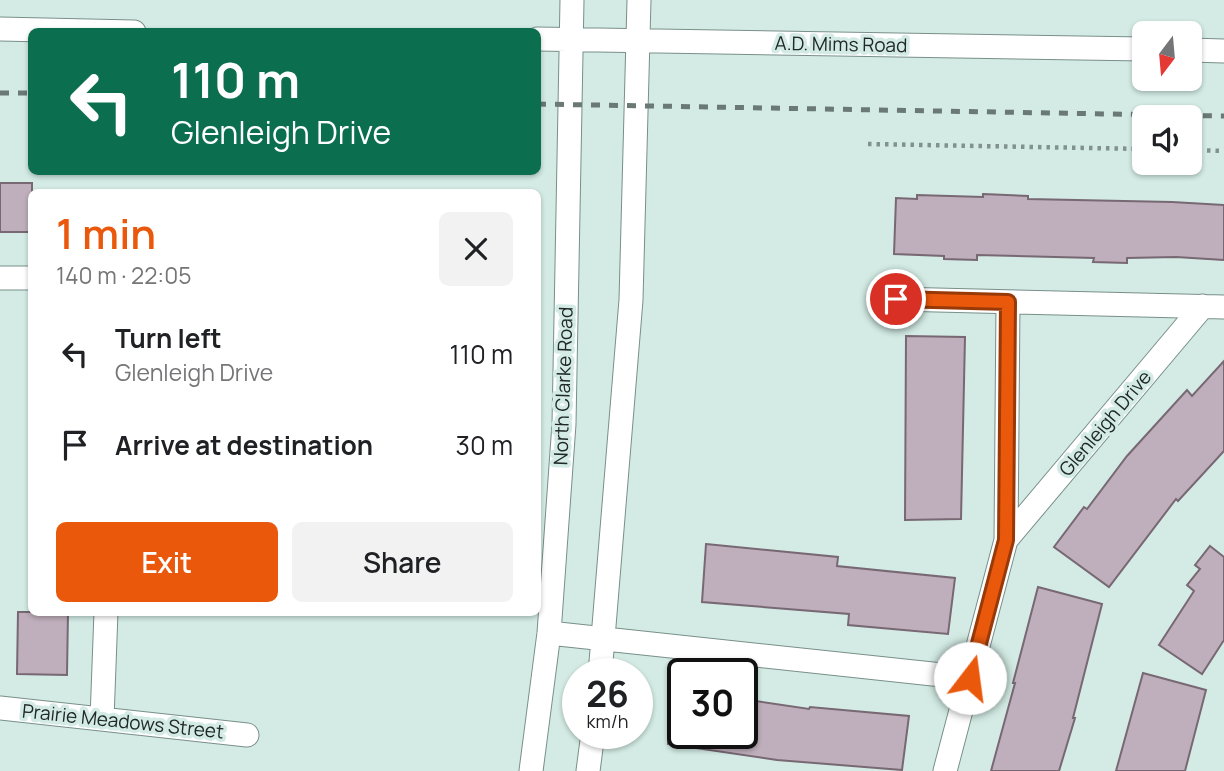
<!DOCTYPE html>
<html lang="en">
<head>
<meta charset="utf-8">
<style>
	:root { --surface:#fff; --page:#f2f2f2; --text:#202124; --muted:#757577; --accent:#ea580c }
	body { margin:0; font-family:Manrope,sans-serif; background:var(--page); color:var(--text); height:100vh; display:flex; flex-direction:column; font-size:26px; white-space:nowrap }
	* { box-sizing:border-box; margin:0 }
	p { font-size:23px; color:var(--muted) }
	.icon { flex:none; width:38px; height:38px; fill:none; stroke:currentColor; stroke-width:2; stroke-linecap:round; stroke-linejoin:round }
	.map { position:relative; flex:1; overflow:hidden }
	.drawer { position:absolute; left:28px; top:189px; width:513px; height:427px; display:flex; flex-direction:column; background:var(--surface); border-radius:10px; box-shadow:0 2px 5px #0004 }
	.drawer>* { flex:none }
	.guide { position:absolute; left:28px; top:28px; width:513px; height:147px; border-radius:10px; box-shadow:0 2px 5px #0004; background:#0b6e4f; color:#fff; overflow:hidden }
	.needle { width:46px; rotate:196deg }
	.tools { position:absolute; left:1132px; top:21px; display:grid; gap:14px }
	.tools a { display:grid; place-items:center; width:70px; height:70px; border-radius:10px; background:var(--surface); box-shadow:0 2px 5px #0004; font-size:35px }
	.speed { position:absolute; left:562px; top:658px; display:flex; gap:14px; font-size:35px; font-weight:700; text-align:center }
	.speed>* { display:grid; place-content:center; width:91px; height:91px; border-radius:50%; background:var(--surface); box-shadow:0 2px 5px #0004; line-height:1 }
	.speed small { font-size:18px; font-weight:400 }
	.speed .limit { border:4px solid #111; border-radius:10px; background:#fff; color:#111 }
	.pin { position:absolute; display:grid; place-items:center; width:60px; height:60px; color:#fff; margin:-30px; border:4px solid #fff; border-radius:50%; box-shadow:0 2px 7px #0007 }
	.me { position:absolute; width:77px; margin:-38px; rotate:15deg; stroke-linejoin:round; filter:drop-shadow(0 0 5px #0008) }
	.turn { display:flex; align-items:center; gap:24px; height:147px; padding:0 28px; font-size:32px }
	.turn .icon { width:91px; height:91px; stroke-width:2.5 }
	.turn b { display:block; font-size:49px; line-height:60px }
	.round { display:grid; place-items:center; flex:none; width:74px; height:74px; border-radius:10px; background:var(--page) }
	.summary { display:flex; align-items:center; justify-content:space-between; height:119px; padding:0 28px }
	h1 { font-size:42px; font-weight:600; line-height:52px; color:var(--accent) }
	.primary-button { display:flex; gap:14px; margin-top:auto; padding:14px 28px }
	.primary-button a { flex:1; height:80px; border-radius:10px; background:var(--accent); color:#fff; font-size:28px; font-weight:600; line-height:80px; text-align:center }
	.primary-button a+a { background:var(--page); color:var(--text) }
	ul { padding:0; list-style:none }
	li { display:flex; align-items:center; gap:21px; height:91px; padding:0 28px }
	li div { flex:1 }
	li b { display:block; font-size:26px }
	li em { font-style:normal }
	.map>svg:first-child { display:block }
	.building { fill:#bfaebb; stroke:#776873; stroke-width:2 }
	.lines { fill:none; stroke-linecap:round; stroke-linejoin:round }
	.minor-casing { stroke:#798f89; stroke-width:25 }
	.path { stroke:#81928d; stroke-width:4.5; stroke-dasharray:3.5 5; stroke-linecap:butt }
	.minor { stroke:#fff; stroke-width:23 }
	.rail { stroke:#6a7974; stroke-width:5; stroke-dasharray:9 9; stroke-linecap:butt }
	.route-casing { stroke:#983908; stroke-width:18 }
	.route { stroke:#ea580c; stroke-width:12 }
	.labels { text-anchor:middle; stroke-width:7; stroke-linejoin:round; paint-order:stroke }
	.street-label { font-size:19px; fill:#202926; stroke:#d3ebe4 }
</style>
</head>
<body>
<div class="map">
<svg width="1224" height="771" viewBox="0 0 1224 771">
	<rect width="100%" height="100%" fill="#d3ebe4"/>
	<path class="building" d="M 0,183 L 32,183 L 32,232 L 0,232 Z
		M 983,194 L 1028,196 L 1028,199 L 1172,202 L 1224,205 L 1224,260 L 1176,257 L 1127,258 L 1127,263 L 1093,262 L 1094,258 L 977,255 L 977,260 L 944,259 L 944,256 L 894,254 L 896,198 L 917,199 L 917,195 L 983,197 Z
		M 906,336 L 965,337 L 961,519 L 905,520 Z
		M 1224,361 L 1224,451 L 1178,501 L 1176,499 L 1109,587 L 1054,547 L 1084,507 L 1087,509 L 1127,456 L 1187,390 L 1192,396 Z
		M 706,544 L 838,557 L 837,566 L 955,578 L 948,634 L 848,625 L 849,614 L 702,602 Z
		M 1210,546 L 1224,557 L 1224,640 L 1202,674 L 1159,645 L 1194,591 L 1187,585 L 1200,569 L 1195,565 Z
		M 1038,587 L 1102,604 L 1073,718 L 1075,718 L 1059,771 L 991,771 L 1015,683 L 1013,683 Z
		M 18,612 L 68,612 L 67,675 L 17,674 Z
		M 1143,673 L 1206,690 L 1185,771 L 1116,771 Z
		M 742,699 L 809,709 L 810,707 L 909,716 L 902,770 L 777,760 L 668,744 L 669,733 L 742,733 Z"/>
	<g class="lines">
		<defs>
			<path id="minor" d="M 0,29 L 134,32
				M 537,39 L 1144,49
				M 1190,50 L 1224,51
				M 0,278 L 32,278
				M 896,299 L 1224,307
				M 1006,540 L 1203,306
				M 549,633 L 970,678
				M 600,674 L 631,300 L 639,0
				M 0,708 L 247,735
				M 102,719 L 106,612
				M 531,771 L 549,633 L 564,424 L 572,0
				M 588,771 L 593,733
				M 945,771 L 1006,540 L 1008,302"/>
		</defs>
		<use href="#minor" class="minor-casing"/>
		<path class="path" d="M 868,144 L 1144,149
			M 1190,150 L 1224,151"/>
		<use href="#minor" class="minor"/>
		<path class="rail" d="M 0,93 L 32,93
			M 537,104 L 1224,116"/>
	</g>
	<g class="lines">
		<defs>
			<path id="route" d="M 896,299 L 1008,302 L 1006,540 L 970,678"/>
		</defs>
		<use href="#route" class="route-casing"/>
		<use href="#route" class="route"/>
	</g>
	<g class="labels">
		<g class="street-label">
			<text transform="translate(841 44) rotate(1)" y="7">A.D. Mims Road</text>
			<text transform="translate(563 386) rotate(-88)" y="7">North Clarke Road</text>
			<text transform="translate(1105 423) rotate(-50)" y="7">Glenleigh Drive</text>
			<text transform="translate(123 721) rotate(6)" y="7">Prairie Meadows Street</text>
		</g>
	</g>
</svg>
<div class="tools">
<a><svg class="needle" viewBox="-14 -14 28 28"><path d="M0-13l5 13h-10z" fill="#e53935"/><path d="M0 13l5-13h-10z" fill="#757577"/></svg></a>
<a><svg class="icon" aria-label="sound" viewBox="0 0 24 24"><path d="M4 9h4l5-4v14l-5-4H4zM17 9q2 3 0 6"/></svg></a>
</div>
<div class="speed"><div>26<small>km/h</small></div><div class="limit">30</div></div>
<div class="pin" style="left:896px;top:299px;background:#d93025"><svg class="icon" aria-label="arrive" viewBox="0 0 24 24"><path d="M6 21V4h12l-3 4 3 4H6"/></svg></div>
<svg class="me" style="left:970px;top:678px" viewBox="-20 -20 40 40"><circle r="19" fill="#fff"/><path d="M0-13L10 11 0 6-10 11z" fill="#ea580c"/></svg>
<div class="guide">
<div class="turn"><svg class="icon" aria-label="left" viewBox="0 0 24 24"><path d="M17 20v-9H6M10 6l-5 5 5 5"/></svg><div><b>110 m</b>Glenleigh Drive</div></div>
</div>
<section class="drawer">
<div class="summary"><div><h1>1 min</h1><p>140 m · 22:05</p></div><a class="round"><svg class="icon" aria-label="close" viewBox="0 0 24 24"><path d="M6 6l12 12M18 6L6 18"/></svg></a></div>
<ul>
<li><svg class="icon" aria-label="left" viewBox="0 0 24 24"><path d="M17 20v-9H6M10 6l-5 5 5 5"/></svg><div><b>Turn left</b><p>Glenleigh Drive</p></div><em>110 m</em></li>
<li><svg class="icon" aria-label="arrive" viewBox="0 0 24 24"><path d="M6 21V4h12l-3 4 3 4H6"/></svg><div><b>Arrive at destination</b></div><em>30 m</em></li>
</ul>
<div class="primary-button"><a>Exit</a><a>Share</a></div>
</section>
</div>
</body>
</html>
